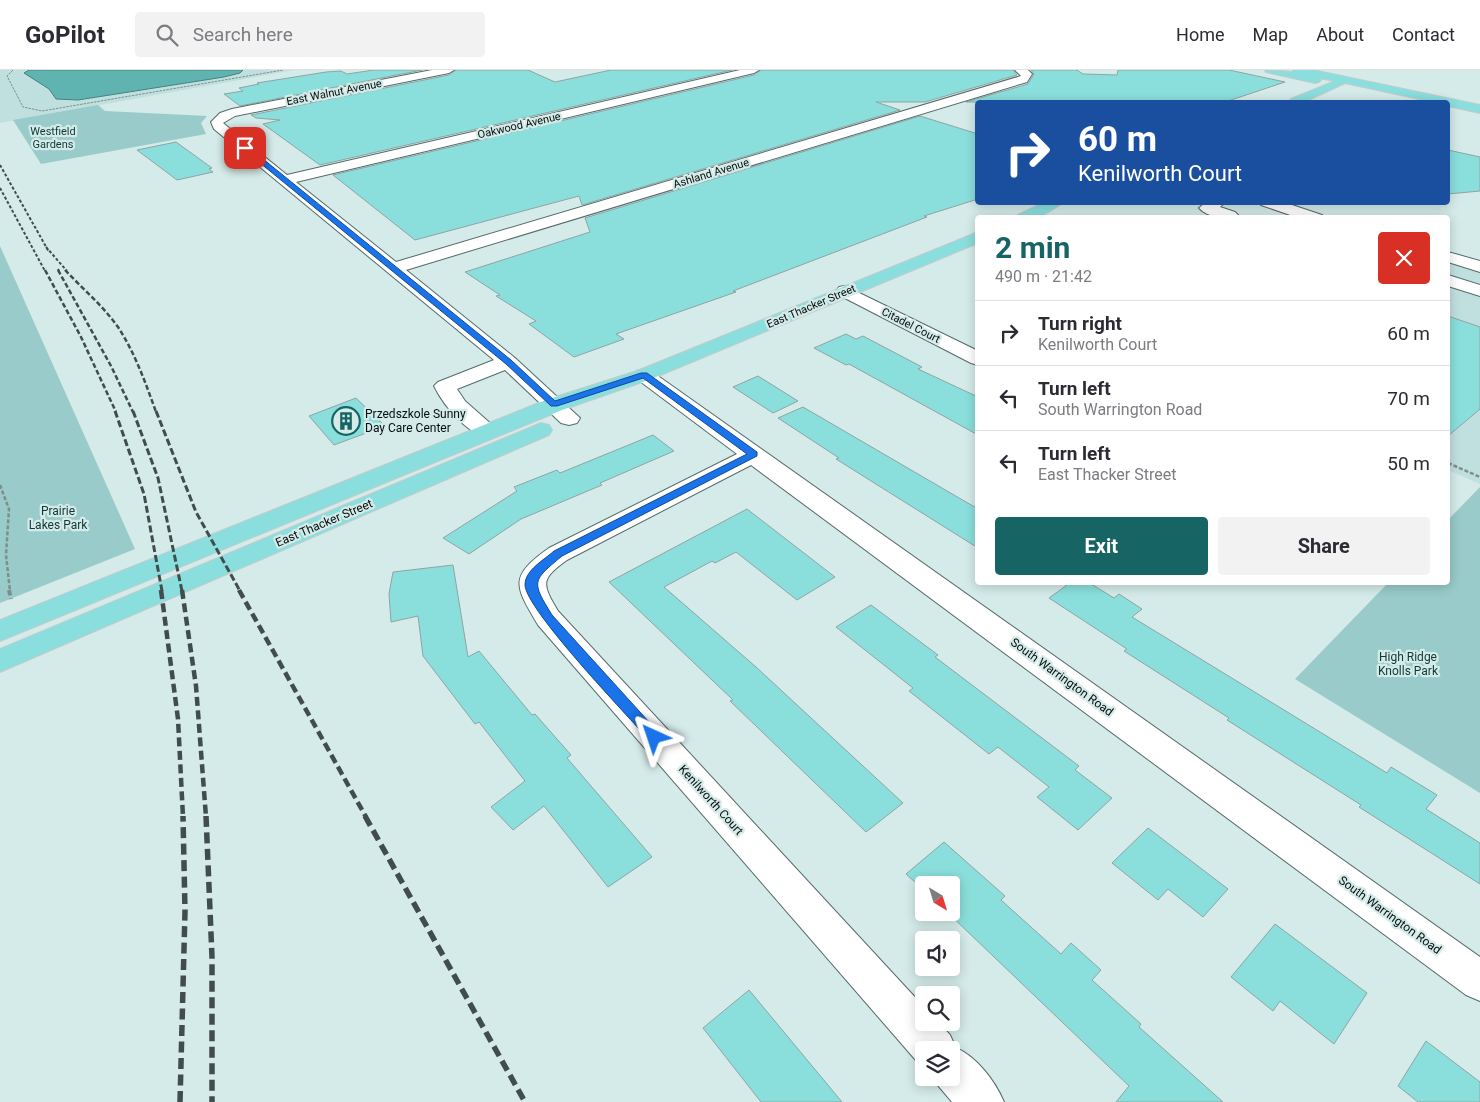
<!DOCTYPE html>
<html lang="en">
<head>
<meta charset="utf-8">
<style>
	:root { --surface:#fff; --page:#f2f2f3; --text:#2b2b33; --muted:#7c7c81; --line:#e1e1e2; --accent:#166463 }
	body { margin:0; font-family:Roboto,sans-serif; background:var(--page); color:var(--text); height:100vh; display:flex; flex-direction:column; font-size:19px; white-space:nowrap }
	* { box-sizing:border-box; margin:0 }
	p { font-size:16px; color:var(--muted) }
	.icon { flex:none; width:28px; height:28px; fill:none; stroke:currentColor; stroke-width:2; stroke-linecap:round; stroke-linejoin:round }
	.map { position:relative; flex:1; overflow:hidden }
	.panel { position:absolute; left:975px; top:145px; width:475px; height:370px; display:flex; flex-direction:column; background:var(--surface); border-radius:5px; box-shadow:0 2px 12px #0003 }
	.panel>* { flex:none }
	.hud { position:absolute; left:975px; top:30px; width:475px; height:105px; border-radius:5px; box-shadow:0 2px 12px #0003; background:#1a4fa0; color:#fff; overflow:hidden }
	.needle { width:32px; rotate:142deg }
	.fabs { position:absolute; left:915px; top:806px; display:grid; gap:10px }
	.fabs a { display:grid; place-items:center; width:45px; height:45px; border-radius:5px; background:var(--surface); box-shadow:0 2px 12px #0003; font-size:25px }
	.pin { position:absolute; display:grid; place-items:center; width:42px; height:42px; color:#fff; margin:-21px; border-radius:10px; box-shadow:0 2px 8px #0006 }
	.me { position:absolute; width:55px; margin:-28px; rotate:318deg; stroke-linejoin:round; filter:drop-shadow(0 0 4px #0008) }
	.turn { display:flex; align-items:center; gap:18px; height:105px; padding:0 20px; font-size:22px }
	.turn .icon { width:65px; height:65px; stroke-width:2.5 }
	.turn b { display:block; font-size:35px; line-height:42px }
	.round { display:grid; place-items:center; flex:none; width:52px; height:52px; border-radius:5px; background:var(--page) }
	.summary { display:flex; align-items:center; justify-content:space-between; height:85px; padding:0 20px }
	h1 { font-size:30px; font-weight:700; line-height:38px; color:var(--accent) }
	.cta { display:flex; gap:10px; margin-top:auto; padding:10px 20px }
	.cta a { flex:1; height:58px; border-radius:5px; background:var(--accent); color:#fff; font-size:20px; font-weight:700; line-height:58px; text-align:center }
	.cta a+a { background:var(--page); color:var(--text) }
	ul { padding:0; list-style:none }
	li { display:flex; align-items:center; gap:15px; height:65px; padding:0 20px; border-top:1px solid var(--line) }
	li div { flex:1 }
	li b { display:block; font-size:19px }
	li em { font-style:normal }
	header { display:flex; align-items:center; gap:30px; box-sizing:border-box; height:70px; padding:0 25px; background:var(--surface); border-bottom:1px solid var(--line) }
	header strong { font-size:24px }
	nav { display:flex; gap:28px; margin-inline-start:auto; font-size:18px }
	.search { width:350px; height:45px; background:var(--page); display:flex; align-items:center; gap:12px; box-sizing:border-box; padding:0 18px; border-radius:5px; color:var(--muted); font-size:19px }
	.map>svg:first-child { display:block }
	.built { fill:#c0e0df }
	.green { fill:#98cbc9 }
	.water { fill:#5fb4b1; stroke:#448280 }
	.building { fill:#8adfdc; stroke:#8fa4a3 }
	.lines { fill:none; stroke-linecap:round; stroke-linejoin:round }
	.minor-casing { stroke:#566a69; stroke-width:2 }
	.major-casing { stroke:#c8caca; stroke-width:2 }
	.path-far2 { stroke:#7e8e8d; stroke-width:1; stroke-dasharray:2.5 1; stroke-linecap:butt }
	.path-far1 { stroke:#7e8e8d; stroke-width:2.5; stroke-dasharray:4 2; stroke-linecap:butt }
	.path { stroke:#7e8e8d; stroke-width:4; stroke-dasharray:5.5 3; stroke-linecap:butt }
	.minor { fill:#fff; fill-rule:evenodd }
	.major { fill:#8adedd; fill-rule:evenodd }
	.rail-far4 { stroke:#414d4d; stroke-width:2; stroke-dasharray:3 2; stroke-linecap:butt }
	.rail-far3 { stroke:#414d4d; stroke-width:2.5; stroke-dasharray:5 2.5; stroke-linecap:butt }
	.rail-far2 { stroke:#414d4d; stroke-width:3; stroke-dasharray:7 3; stroke-linecap:butt }
	.rail-far1 { stroke:#414d4d; stroke-width:4.5; stroke-dasharray:9 4.5; stroke-linecap:butt }
	.rail { stroke:#414d4d; stroke-width:5.5; stroke-dasharray:11 5.5; stroke-linecap:butt }
	.route { fill:#1a73e8; stroke:#114b97 }
	.labels { text-anchor:middle; stroke-width:4.5; stroke-linejoin:round; paint-order:stroke }
	.far-street-label { font-size:11px; fill:#060d0d; stroke:#d4ebe9 }
	.far-park-label { font-size:11px; fill:#0e3837; stroke:#d4ebe9 }
	.poi-label { font-size:12px; fill:#060d0d; stroke:#d4ebe9; text-anchor:start }
	.park-label { font-size:12px; fill:#0e3837; stroke:#d4ebe9 }
	.street-label { font-size:12px; fill:#060d0d; stroke:#d4ebe9 }
</style>
</head>
<body>
<header>
<strong>GoPilot</strong>
<div class="search"><svg class="icon" aria-label="search" viewBox="0 0 24 24"><circle cx="10" cy="10" r="6"/><path d="M15 15l6 6"/></svg>Search here</div>
<nav><a>Home</a><a>Map</a><a>About</a><a>Contact</a></nav>
</header>
<div class="map">
<svg width="1480" height="1032" viewBox="0 0 1480 1032">
	<rect width="100%" height="100%" fill="#d4ebe9"/>
	<path class="built" d="M 0,0 L 295,0 L 0,53 Z
		M 1448,191 L 1480,201 L 1480,414 L 1448,400 Z"/>
	<path class="green" d="M 98,35 L 105,41 L 207,46 L 201,53 L 206,64 L 41,94 L 13,50 Z
		M 0,176 L 135,479 L 0,533 Z
		M 1480,417 L 1480,723 L 1295,609 L 1388,513 L 1448,512 L 1448,450 Z"/>
	<path class="water" d="M 29,0 L 243,0 L 240,3 L 224,7 L 78,30 L 56,29 L 49,19 L 24,3 Z"/>
	<path class="building" d="M 374,0 L 422,0 L 240,36 L 224,24 L 243,21 L 239,18 L 259,14 L 257,13 L 326,2 L 341,1 L 347,4 Z
		M 456,0 L 528,0 L 555,12 L 611,0 L 732,0 L 320,95 L 263,54 L 280,50 L 256,48 L 251,45 L 449,5 Z
		M 761,0 L 1013,0 L 1017,5 L 925,32 L 876,32 L 900,40 L 582,135 L 579,126 L 415,170 L 333,105 L 754,5 Z
		M 1031,0 L 1077,0 L 1083,4 L 1117,5 L 1118,0 L 1229,0 L 1285,12 L 1225,32 L 966,32 L 1028,14 L 1034,4 Z
		M 920,46 L 978,64 L 978,129 L 924,146 L 927,147 L 733,221 L 736,222 L 616,264 L 624,269 L 574,287 L 529,254 L 536,251 L 496,226 L 500,225 L 465,202 L 590,162 L 585,148 Z
		M 176,72 L 212,98 L 209,99 L 213,102 L 177,110 L 137,80 Z
		M 1448,80 L 1480,87 L 1480,121 L 1448,124 Z
		M 1448,246 L 1480,257 L 1480,339 L 1448,366 Z
		M 846,264 L 856,269 L 863,266 L 922,297 L 918,299 L 978,327 L 978,365 L 849,294 L 846,295 L 814,278 Z
		M 758,306 L 798,331 L 773,343 L 733,317 Z
		M 356,328 L 385,356 L 334,375 L 309,346 Z
		M 803,337 L 978,439 L 978,478 L 836,389 L 839,388 L 778,348 Z
		M 653,365 L 674,381 L 600,413 L 602,415 L 521,449 L 469,484 L 443,468 L 517,421 L 514,417 L 557,400 L 560,403 Z
		M 747,439 L 835,507 L 797,530 L 736,482 L 715,493 L 712,491 L 664,517 L 756,597 L 903,733 L 866,762 L 730,631 L 733,630 L 609,512 Z
		M 453,495 L 468,587 L 479,581 L 532,645 L 535,644 L 571,685 L 567,688 L 652,787 L 608,817 L 544,736 L 513,760 L 491,737 L 525,711 L 479,652 L 475,654 L 423,586 L 418,546 L 391,552 L 389,524 L 393,502 Z
		M 1071,512 L 1088,512 L 1114,528 L 1119,524 L 1142,539 L 1132,547 L 1387,703 L 1391,697 L 1437,725 L 1426,739 L 1480,773 L 1480,814 L 1359,737 L 1361,735 L 1227,650 L 1229,648 L 1124,581 L 1127,579 L 1049,528 Z
		M 871,535 L 938,585 L 935,587 L 1079,696 L 1075,700 L 1112,728 L 1078,760 L 1037,727 L 1049,717 L 998,677 L 989,684 L 909,621 L 913,618 L 836,557 Z
		M 1148,758 L 1228,819 L 1203,847 L 1168,819 L 1158,830 L 1112,793 Z
		M 944,772 L 1005,826 L 1001,830 L 1061,884 L 1071,873 L 1101,900 L 1092,910 L 1141,954 L 1139,957 L 1223,1032 L 1116,1032 L 1129,1016 L 947,842 L 951,842 L 951,815 L 924,815 L 924,820 L 906,804 Z
		M 1275,854 L 1367,923 L 1334,974 L 1280,931 L 1273,941 L 1231,907 Z
		M 749,920 L 842,1032 L 761,1032 L 703,958 Z
		M 1426,971 L 1480,1012 L 1480,1032 L 1418,1032 L 1398,1016 Z"/>
	<g class="lines">
		<defs>
			<path id="minor" d="M 432,0 L 454,0 L 449,3 L 235,46 L 223,53 L 287,105 L 740,0 L 759,0 L 754,3 L 296,112 L 396,192 L 1021,6 L 1015,0 L 1028,0 L 1032,4 L 1027,12 L 406,200 L 515,288 L 580,348 L 577,353 L 569,355 L 561,353 L 505,300 L 457,319 L 465,331 L 499,361 L 496,366 C 472,372 444,336 434,316 L 438,312 L 494,290 L 214,59 L 211,52 L 220,43 L 232,39 Z
				M 1206,132 L 1225,132 L 1220,137 L 1235,142 L 1238,145 L 1236,148 C 1224,148 1208,148 1199,138 Z
				M 1259,132 L 1283,132 L 1322,145 L 1323,148 L 1299,148 L 1261,135 Z
				M 1448,182 L 1480,191 L 1480,202 L 1448,192 Z
				M 1448,205 L 1480,215 L 1480,226 L 1448,216 Z
				M 845,216 L 978,281 L 978,295 L 971,293 L 839,225 L 836,221 L 839,217 Z
				M 644,299 L 651,301 L 1480,887 L 1480,931 L 1466,925 L 751,395 L 567,490 C 541,509 541,513 558,541 L 924,937 L 924,952 L 938,952 L 950,965 L 956,978 C 977,987 995,1011 1004,1032 L 952,1032 L 936,1013 L 933,1008 L 951,1008 L 951,980 L 924,980 L 924,997 L 920,995 L 538,555 C 515,516 508,507 549,478 L 737,384 L 637,309 L 634,305 L 637,301 Z"/>
			<path id="major" d="M 1265,0 L 1294,2 L 1293,0 L 1313,0 L 1480,35 L 1480,43 L 1448,36 L 1448,32 L 1433,32 L 1345,13 L 1304,32 L 1289,32 L 1291,29 L 1335,11 L 1319,8 L 1321,10 L 1319,12 L 1315,13 L 1266,2 Z
				M 1045,132 L 1065,132 L 1038,148 L 1017,148 L 1018,145 Z
				M 978,162 L 978,173 L 651,309 L 562,340 L 0,571 L 0,550 L 546,330 L 637,301 Z
				M 541,353 L 549,355 L 552,360 L 549,365 L 0,602 L 0,579 Z"/>
		</defs>
		<use href="#minor" class="minor-casing"/>
		<use href="#major" class="major-casing"/>
		<path class="path-far2" d="M 13,0 L 7,6 L 23,37 L 42,41 L 283,0"/>
		<path class="path-far1" d="M 1448,393 L 1480,407
			M 0,415 L 9,439 L 6,485 L 10,521"/>
		<path class="path" d="M 9,520 L 11,529"/>
		<use href="#minor" class="minor"/>
		<use href="#major" class="major"/>
		<path class="rail-far4" d="M 0,95 L 49,182
			M 0,118 L 45,201
			M 46,177 L 67,201
			M 58,199 L 59,201"/>
		<path class="rail-far3" d="M 45,200 L 81,267 L 116,342
			M 58,200 L 111,296 L 133,342
			M 65,200 C 83,219 103,236 118,257 C 135,283 146,314 156,342"/>
		<path class="rail-far2" d="M 115,341 L 144,424 L 162,521
			M 133,341 L 158,408 L 182,521
			M 156,341 L 196,442 L 240,521"/>
		<path class="rail-far1" d="M 161,520 L 178,649 L 183,747
			M 182,520 L 196,616 L 206,747
			M 239,520 L 366,747"/>
		<path class="rail" d="M 206,746 L 212,887 L 212,1032
			M 365,746 L 525,1032
			M 180,1032 L 185,841 L 183,746"/>
	</g>
	<path class="route" d="M 243,76 L 247,76 L 511,290 L 555,331 L 641,303 L 647,303 L 757,382 L 757,386 L 562,486 C 532,511 531,511 552,545 L 659,663 L 661,667 L 659,671 L 654,672 L 650,671 C 628,646 526,540 525,515 C 525,500 544,490 554,481 L 747,384 L 643,308 L 557,336 L 551,336 L 506,294 L 243,79 Z"/>
	<defs>
		<symbol id="building-ring" viewBox="-11 -11 22 22"><circle r="9.5" fill="#d4ebe9" stroke="#166463" stroke-width="1.5"/><path d="M-4-6H4V6H1V3H-1V6H-4ZM-2.5-4.3h1.7v1.8h-1.7ZM.8-4.3h1.7v1.8H.8ZM-2.5-1h1.7V.8h-1.7ZM.8-1h1.7V.8H.8Z" fill="#166463"/></symbol>
	</defs>
	<g fill-rule="evenodd">
		<use href="#building-ring" x="330" y="335" width="32" height="32"/>
	</g>
	<g class="labels">
		<g class="far-street-label">
			<text transform="translate(334 22) rotate(-11)" y="4">East Walnut Avenue</text>
			<text transform="translate(519 55) rotate(-13)" y="4">Oakwood Avenue</text>
			<text transform="translate(711 103) rotate(-17)" y="4">Ashland Avenue</text>
			<text transform="translate(811 236) rotate(-23)" y="4">East Thacker Street</text>
			<text transform="translate(911 255) rotate(27)" y="4">Citadel Court</text>
		</g>
		<g class="far-park-label">
			<text x="53" y="65">Westfield<tspan x="53" dy="13">Gardens</tspan></text>
		</g>
		<g class="poi-label">
			<text x="365" y="348">Przedszkole Sunny<tspan x="365" dy="14">Day Care Center</tspan></text>
		</g>
		<g class="park-label">
			<text x="58" y="445">Prairie<tspan x="58" dy="14">Lakes Park</tspan></text>
			<text x="1408" y="591">High Ridge<tspan x="1408" dy="14">Knolls Park</tspan></text>
		</g>
		<g class="street-label">
			<text transform="translate(324 453) rotate(-23)" y="4">East Thacker Street</text>
			<text transform="translate(1062 607) rotate(36)" y="4">South Warrington Road</text>
			<text transform="translate(711 730) rotate(48)" y="4">Kenilworth Court</text>
			<text transform="translate(1390 845) rotate(36)" y="4">South Warrington Road</text>
		</g>
	</g>
</svg>
<div class="fabs">
<a><svg class="needle" viewBox="-14 -14 28 28"><path d="M0-13l5 13h-10z" fill="#e53935"/><path d="M0 13l5-13h-10z" fill="#7c7c81"/></svg></a>
<a><svg class="icon" aria-label="sound" viewBox="0 0 24 24"><path d="M4 9h4l5-4v14l-5-4H4zM17 9q2 3 0 6"/></svg></a>
<a><svg class="icon" aria-label="search" viewBox="0 0 24 24"><circle cx="10" cy="10" r="6"/><path d="M15 15l6 6"/></svg></a>
<a><svg class="icon" aria-label="layers" viewBox="0 0 24 24"><path d="M12 4l9 5-9 5-9-5zM3 14l9 5 9-5"/></svg></a>
</div>
<div class="pin" style="left:245px;top:78px;background:#d93025"><svg class="icon" aria-label="arrive" viewBox="0 0 24 24"><path d="M6 21V4h12l-3 4 3 4H6"/></svg></div>
<svg class="me" style="left:654px;top:667px" viewBox="-20 -20 40 40"><path d="M0-17L14 15 0 8-14 15z" fill="#1a73e8" stroke="#fff" stroke-width="4"/></svg>
<div class="hud">
<div class="turn"><svg class="icon" aria-label="right" viewBox="0 0 24 24"><path d="M7 20v-9h11M14 6l5 5-5 5"/></svg><div><b>60 m</b>Kenilworth Court</div></div>
</div>
<section class="panel">
<div class="summary"><div><h1>2 min</h1><p>490 m · 21:42</p></div><a class="round" style="background:#d93025;color:#fff"><svg class="icon" aria-label="close" viewBox="0 0 24 24"><path d="M6 6l12 12M18 6L6 18"/></svg></a></div>
<ul>
<li><svg class="icon" aria-label="right" viewBox="0 0 24 24"><path d="M7 20v-9h11M14 6l5 5-5 5"/></svg><div><b>Turn right</b><p>Kenilworth Court</p></div><em>60 m</em></li>
<li><svg class="icon" aria-label="left" viewBox="0 0 24 24"><path d="M17 20v-9H6M10 6l-5 5 5 5"/></svg><div><b>Turn left</b><p>South Warrington Road</p></div><em>70 m</em></li>
<li><svg class="icon" aria-label="left" viewBox="0 0 24 24"><path d="M17 20v-9H6M10 6l-5 5 5 5"/></svg><div><b>Turn left</b><p>East Thacker Street</p></div><em>50 m</em></li>
</ul>
<div class="cta"><a>Exit</a><a>Share</a></div>
</section>
</div>
</body>
</html>
